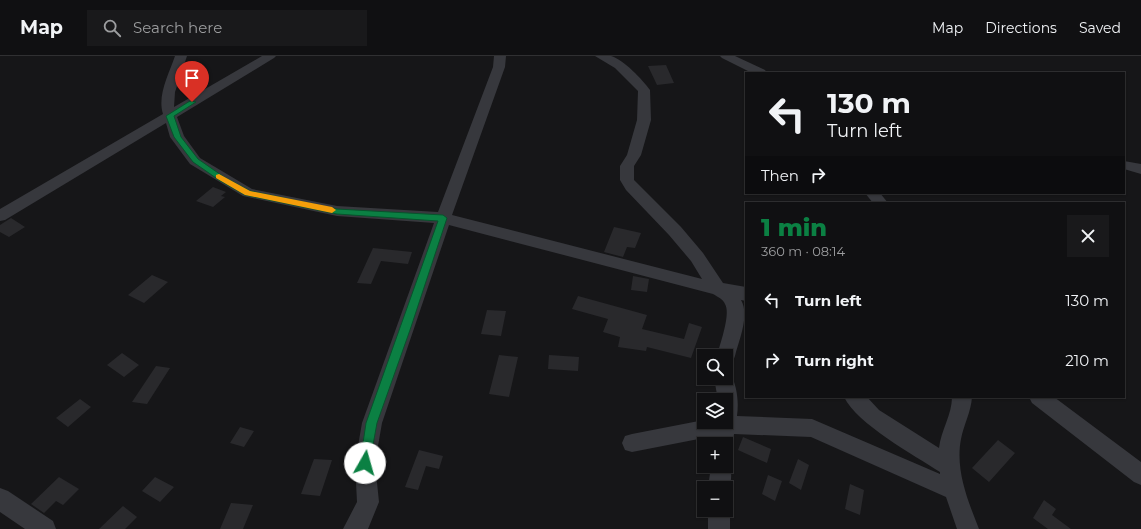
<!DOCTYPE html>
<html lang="en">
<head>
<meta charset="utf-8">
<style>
	:root { --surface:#101012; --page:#19191b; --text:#f1f3f6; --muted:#9c9d9f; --line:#303032; --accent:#0b8043 }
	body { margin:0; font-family:Montserrat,sans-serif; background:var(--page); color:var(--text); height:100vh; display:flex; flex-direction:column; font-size:15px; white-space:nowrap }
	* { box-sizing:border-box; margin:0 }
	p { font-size:13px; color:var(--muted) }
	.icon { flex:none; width:22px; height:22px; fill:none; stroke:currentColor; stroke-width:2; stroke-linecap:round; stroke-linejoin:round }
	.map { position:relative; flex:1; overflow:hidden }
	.sheet { position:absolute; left:745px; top:146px; width:380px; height:196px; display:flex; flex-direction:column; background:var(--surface); border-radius:0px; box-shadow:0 1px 3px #0004,0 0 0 1px var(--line) }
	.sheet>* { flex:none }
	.banner { position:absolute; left:745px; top:16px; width:380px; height:122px; border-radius:0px; box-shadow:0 1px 3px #0004,0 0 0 1px var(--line); background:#101012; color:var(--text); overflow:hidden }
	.tools { position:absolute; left:697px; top:293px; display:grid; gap:8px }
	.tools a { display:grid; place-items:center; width:36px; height:36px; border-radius:0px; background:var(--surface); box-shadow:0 1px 3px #0004,0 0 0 1px var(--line); font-size:20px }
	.pin { position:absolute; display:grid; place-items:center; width:34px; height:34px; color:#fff; margin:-41px -17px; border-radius:50% 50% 50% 0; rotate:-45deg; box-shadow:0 0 4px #0007 }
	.pin .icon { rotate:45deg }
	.me { position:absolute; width:44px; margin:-22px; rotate:7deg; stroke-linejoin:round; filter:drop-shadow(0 0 3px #0008) }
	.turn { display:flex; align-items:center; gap:14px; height:84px; padding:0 16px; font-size:18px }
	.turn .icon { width:52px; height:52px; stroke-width:2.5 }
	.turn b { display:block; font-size:28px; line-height:34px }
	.then { display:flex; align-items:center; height:38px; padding:0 16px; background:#0003; gap:8px; font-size:15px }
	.round { display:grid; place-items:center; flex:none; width:42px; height:42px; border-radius:0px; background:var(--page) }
	.head { display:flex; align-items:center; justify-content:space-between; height:68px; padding:0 16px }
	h1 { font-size:24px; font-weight:800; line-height:30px; color:var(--accent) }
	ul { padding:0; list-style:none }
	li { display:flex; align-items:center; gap:12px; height:60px; padding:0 16px }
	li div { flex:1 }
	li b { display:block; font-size:15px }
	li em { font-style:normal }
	header { display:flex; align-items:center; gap:24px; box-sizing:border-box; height:56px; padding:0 20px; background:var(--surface); border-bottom:1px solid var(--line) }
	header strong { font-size:19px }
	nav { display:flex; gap:22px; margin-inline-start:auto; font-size:14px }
	.search { width:280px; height:36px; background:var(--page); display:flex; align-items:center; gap:10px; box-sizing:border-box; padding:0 14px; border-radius:0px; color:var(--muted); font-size:15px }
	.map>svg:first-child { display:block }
	.building { fill:#29292c }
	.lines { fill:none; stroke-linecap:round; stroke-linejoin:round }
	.street { fill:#37383d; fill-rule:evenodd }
	.route { fill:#0b8043; stroke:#07532c }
	.slow { fill:#f59e0b }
</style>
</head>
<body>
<header>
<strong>Map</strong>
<div class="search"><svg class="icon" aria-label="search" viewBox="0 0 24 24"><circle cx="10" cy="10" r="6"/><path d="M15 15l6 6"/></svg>Search here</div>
<nav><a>Map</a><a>Directions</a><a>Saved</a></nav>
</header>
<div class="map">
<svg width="1141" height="473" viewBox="0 0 1141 473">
	<rect width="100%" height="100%" fill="#161618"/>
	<path class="building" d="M 666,9 L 674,27 L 657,29 L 648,10 Z
		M 213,131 L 226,136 L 221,140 L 225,141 L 213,151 L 196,145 Z
		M 11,162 L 25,171 L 9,181 L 0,176 L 0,169 Z
		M 614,171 L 641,177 L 635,192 L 627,191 L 623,201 L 604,196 Z
		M 373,192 L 412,196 L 408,208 L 381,205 L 371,228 L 357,227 Z
		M 152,219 L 168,226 L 144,247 L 128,239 Z
		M 633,220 L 649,223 L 647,236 L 631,234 Z
		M 578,240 L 647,259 L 642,273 L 684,283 L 689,267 L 702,271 L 691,302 L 647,291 L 646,295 L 618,291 L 620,281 L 603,276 L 608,263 L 572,253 Z
		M 487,254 L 506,255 L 501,280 L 481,278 Z
		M 122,297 L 139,309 L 124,321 L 107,309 Z
		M 499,299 L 518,301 L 509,341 L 489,338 Z
		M 549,299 L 579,301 L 578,315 L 548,313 Z
		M 156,310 L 170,312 L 147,348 L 132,346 Z
		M 80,343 L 91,351 L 68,371 L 56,362 Z
		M 240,371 L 254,375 L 244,391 L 230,387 Z
		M 743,381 L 771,393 L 767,407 L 738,394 Z
		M 998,384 L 1015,397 L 989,426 L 972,412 Z
		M 419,394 L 443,400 L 439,413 L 426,410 L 418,434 L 405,431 Z
		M 314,403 L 332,404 L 320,440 L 301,438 Z
		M 798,403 L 809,409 L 801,434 L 789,427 Z
		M 768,419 L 782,425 L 775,445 L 762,438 Z
		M 59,421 L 79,433 L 63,449 L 56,445 L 44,457 L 31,448 Z
		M 155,421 L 174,431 L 160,446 L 142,435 Z
		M 850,428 L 864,434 L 860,459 L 845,453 Z
		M 1044,444 L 1056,453 L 1052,459 L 1071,473 L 1048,473 L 1033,462 Z
		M 231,447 L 253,449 L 243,473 L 220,473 Z
		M 123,450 L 137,461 L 125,473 L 99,473 Z"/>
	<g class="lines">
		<path class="street" d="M 175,0 L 187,0 L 175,36 L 174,51 L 262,0 L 276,0 L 274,2 L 177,61 L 184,80 L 200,102 L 252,133 L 337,150 L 438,156 L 493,11 L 494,0 L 506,0 L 505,11 L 452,159 L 702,223 L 691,205 L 669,179 L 626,134 L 620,124 L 620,110 L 627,99 L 637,64 L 638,35 L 615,12 L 595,0 C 600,0 607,0 611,0 C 623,3 643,24 650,34 L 651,64 L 641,99 L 634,110 L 634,124 L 681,171 L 703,197 L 723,227 L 746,231 L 746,245 L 741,244 C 750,259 739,284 735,300 L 733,305 L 726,308 L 726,300 L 717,300 C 720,288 731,258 725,248 C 723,243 718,241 713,238 L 449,169 L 382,367 L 375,407 L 379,446 L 368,473 L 343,473 L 357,446 L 355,407 L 362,367 L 434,167 L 337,160 L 243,140 L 190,108 L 170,81 L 166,67 L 5,164 L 0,165 L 0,153 L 163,58 C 157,39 169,18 175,0 Z
			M 720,0 L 735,0 L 765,14 L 767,17 L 752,17 L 722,2 Z
			M 1124,105 L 1141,108 L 1141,118 L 1124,113 Z
			M 865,137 L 880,137 L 888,147 L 873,147 Z
			M 726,315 L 730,316 C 737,330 739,345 737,360 L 812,363 L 940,418 L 940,416 C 914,399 857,368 844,341 L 867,341 L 879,354 L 939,392 C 941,374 952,359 952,341 L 972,341 C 971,356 964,368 961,383 C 955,414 968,445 979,473 L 957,473 L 946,441 L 811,381 L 734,378 L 733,388 L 730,395 L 726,396 L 726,388 L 713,388 L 714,380 L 632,396 L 625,394 L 622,387 L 625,380 L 632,378 L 704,364 L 704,366 L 726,366 L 726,344 L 718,344 L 714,322 L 726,322 Z
			M 1029,341 L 1054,341 L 1141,406 L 1141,429 L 1134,426 L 1032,347 Z
			M 726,402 L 728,403 C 733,414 732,430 726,440 L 726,432 L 708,432 L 711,410 L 726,410 Z
			M 0,432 L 8,435 L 53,465 L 56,473 L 25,473 L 0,456 Z
			M 726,446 L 730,454 L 730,473 L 708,473 L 708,454 L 726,454 Z"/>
	</g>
	<path class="route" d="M 190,45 L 196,46 L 174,60 L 181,81 L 198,103 L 224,121 L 250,135 L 337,153 L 443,159 L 447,162 L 410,274 L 377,367 L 369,411 L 365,412 L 361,411 L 360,407 L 366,367 L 438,165 L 337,158 L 245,139 L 219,124 L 193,106 L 174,81 L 166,60 Z"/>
	<path class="slow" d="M 219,118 L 250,135 L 332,151 L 336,154 L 332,157 L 245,139 L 216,122 L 216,119 Z"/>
</svg>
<div class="tools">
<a><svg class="icon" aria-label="search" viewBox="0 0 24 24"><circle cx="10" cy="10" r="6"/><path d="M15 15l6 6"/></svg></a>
<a><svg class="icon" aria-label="layers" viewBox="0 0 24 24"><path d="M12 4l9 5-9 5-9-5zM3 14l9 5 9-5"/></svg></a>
<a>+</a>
<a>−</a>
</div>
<div class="pin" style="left:192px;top:46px;background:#d93025"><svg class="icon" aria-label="arrive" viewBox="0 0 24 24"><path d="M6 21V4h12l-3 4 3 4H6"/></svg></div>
<svg class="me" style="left:365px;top:407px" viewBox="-20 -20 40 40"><circle r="19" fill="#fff"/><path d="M0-13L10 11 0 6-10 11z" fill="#0b8043"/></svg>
<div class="banner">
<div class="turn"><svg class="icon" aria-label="left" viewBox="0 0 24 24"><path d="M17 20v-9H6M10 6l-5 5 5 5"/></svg><div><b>130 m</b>Turn left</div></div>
<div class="then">Then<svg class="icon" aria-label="right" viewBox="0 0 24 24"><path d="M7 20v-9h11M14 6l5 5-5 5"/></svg></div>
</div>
<section class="sheet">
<div class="head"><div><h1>1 min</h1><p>360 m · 08:14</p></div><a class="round"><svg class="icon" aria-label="close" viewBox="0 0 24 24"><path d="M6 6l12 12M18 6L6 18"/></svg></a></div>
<ul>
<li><svg class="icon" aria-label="left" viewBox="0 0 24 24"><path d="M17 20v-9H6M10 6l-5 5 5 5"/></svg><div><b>Turn left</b></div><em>130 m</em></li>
<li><svg class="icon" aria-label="right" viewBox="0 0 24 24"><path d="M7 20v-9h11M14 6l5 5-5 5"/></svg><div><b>Turn right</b></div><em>210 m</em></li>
</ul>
</section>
</div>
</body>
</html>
